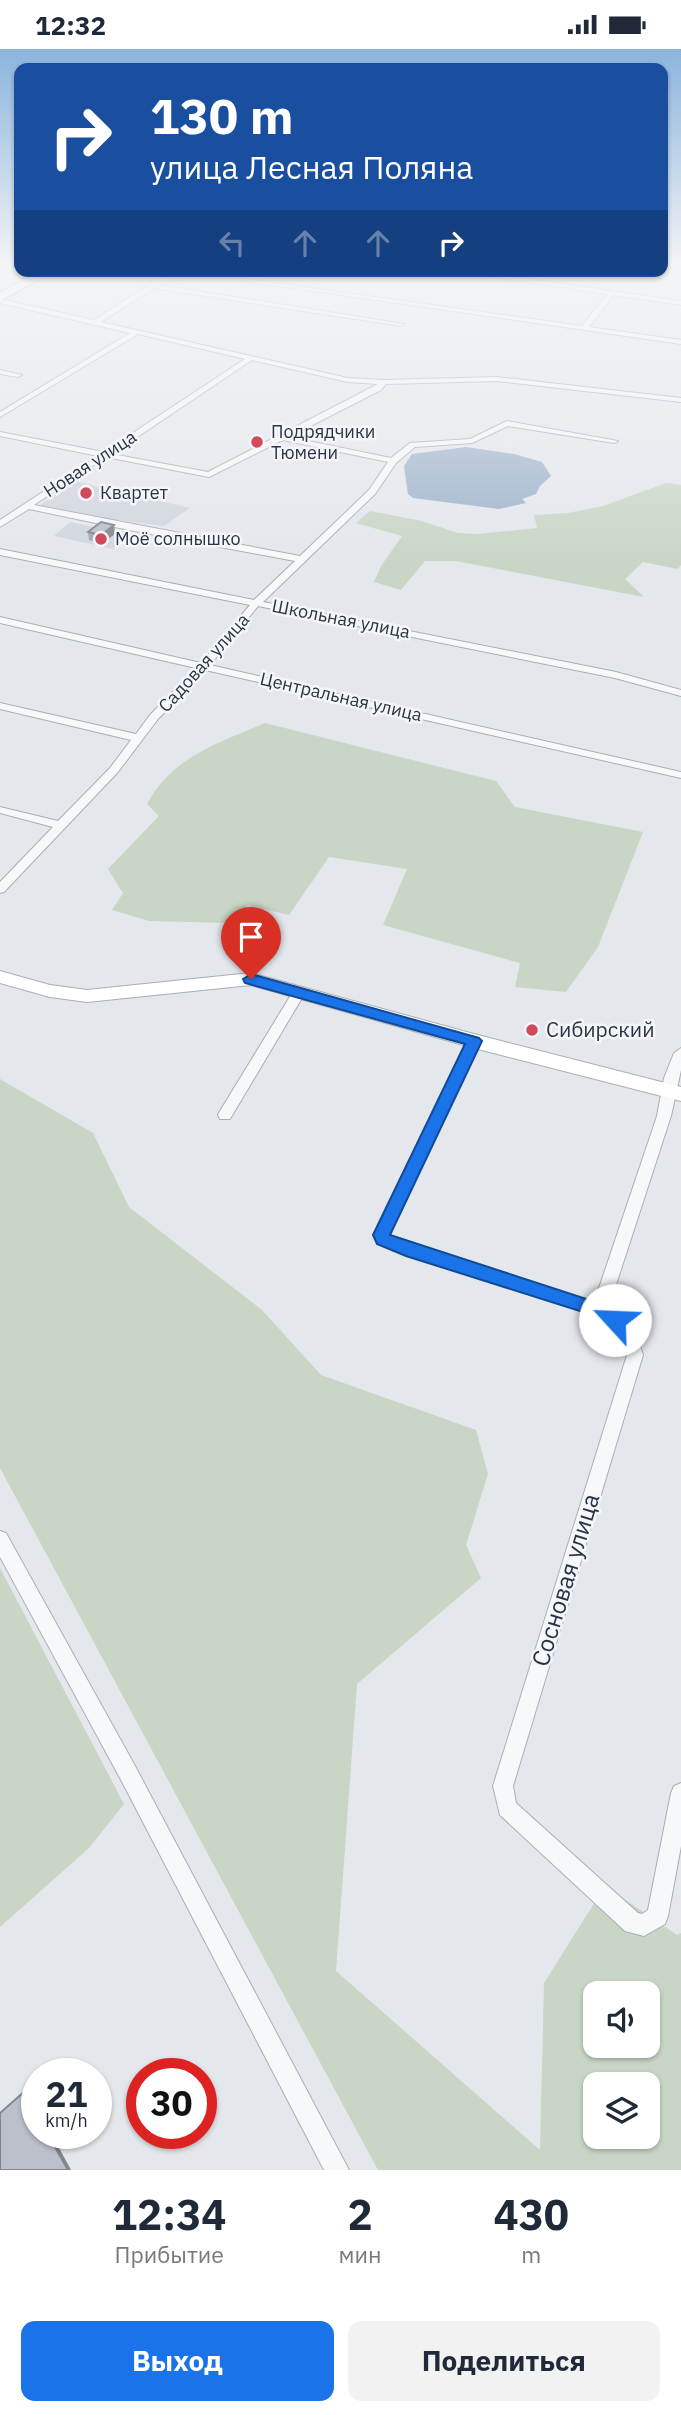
<!DOCTYPE html>
<html lang="ru">
<head>
<meta charset="utf-8">
<style>
	:root { --surface:#fff; --page:#f2f2f3; --text:#1f2937; --muted:#747a83; --accent:#1a73e8 }
	body { margin:0; font-family:"IBM Plex Sans",sans-serif; background:var(--page); color:var(--text); height:100vh; display:flex; flex-direction:column; font-size:26px; white-space:nowrap }
	* { box-sizing:border-box; margin:0 }
	p { font-size:23px; color:var(--muted) }
	.icon { flex:none; width:38px; height:38px; fill:none; stroke:currentColor; stroke-width:2; stroke-linecap:round; stroke-linejoin:round }
	.map { position:relative; height:2121px; overflow:hidden }
	.side { display:flex; flex-direction:column; background:var(--surface); flex:1 }
	.side>* { flex:none }
	.hud { position:absolute; left:14px; top:14px; width:654px; height:214px; border-radius:14px; box-shadow:0 2px 5px #0004; background:#1a4fa0; color:#fff; overflow:hidden }
	.tools { position:absolute; left:583px; top:1932px; display:grid; gap:14px }
	.tools a { display:grid; place-items:center; width:77px; height:77px; border-radius:14px; background:var(--surface); box-shadow:0 2px 5px #0004; font-size:35px }
	.speed { position:absolute; left:21px; top:2009px; display:flex; gap:14px; font-size:35px; font-weight:700; text-align:center }
	.speed>* { display:grid; place-content:center; width:91px; height:91px; border-radius:50%; background:var(--surface); box-shadow:0 2px 5px #0004; line-height:1 }
	.speed small { font-size:18px; font-weight:400 }
	.speed .limit { border:10px solid #d22; background:#fff; color:#111 }
	.pin { position:absolute; display:grid; place-items:center; width:60px; height:60px; color:#fff; margin:-72px -30px; border-radius:50% 50% 50% 0; rotate:-45deg; box-shadow:0 0 7px #0007 }
	.pin .icon { rotate:45deg }
	.me { position:absolute; width:77px; margin:-38px; rotate:295deg; stroke-linejoin:round; filter:drop-shadow(0 0 5px #0008) }
	.turn { display:flex; align-items:center; gap:24px; height:147px; padding:0 21px; font-size:32px }
	.turn .icon { width:91px; height:91px; stroke-width:2.5 }
	.turn b { display:block; font-size:49px; line-height:60px }
	.lanes { display:flex; align-items:center; height:66px; padding:0 21px; background:#0003; justify-content:center; gap:35px; direction:ltr }
	.lanes .off { opacity:.35 }
	.eta { display:flex; justify-content:space-evenly; align-items:center; height:119px; text-align:center }
	.eta b { font-size:42px; font-weight:700; line-height:49px }
	.action { display:flex; gap:14px; margin-top:auto; padding:14px 21px }
	.action a { flex:1; height:80px; border-radius:14px; background:var(--accent); color:#fff; font-size:28px; font-weight:700; line-height:80px; text-align:center }
	.action a+a { background:var(--page); color:var(--text) }
	.status { display:flex; justify-content:space-between; align-items:center; height:49px; padding:0 35px; background:var(--surface); direction:ltr }
	.status svg { height:19px; fill:currentColor }
	.map>svg:first-child { display:block }
	.built { fill:#d2d6de }
	.green { fill:#c9d6c5; fill-rule:evenodd }
	.water { fill:#9fb4cc }
	.lines { fill:none; stroke-linecap:round; stroke-linejoin:round }
	.street-casing { stroke:#a9aeb7; stroke-width:2 }
	.secondary-casing { stroke:#a9aeb7; stroke-width:2 }
	.highway-casing { stroke:#8b94a3; stroke-width:2 }
	.street { fill:#f7f8fa; fill-rule:evenodd }
	.secondary { fill:#fff; fill-rule:evenodd }
	.highway { fill:#fff; fill-rule:evenodd }
	.wall { fill:#a1a5ae }
	.shaded-wall { fill:#83868d }
	.building { fill:#bbc0ca; stroke:#83868d; stroke-width:2 }
	.route { fill:#1a73e8; stroke:#114b97; stroke-width:2 }
	.poi-dot { fill:#d1495b; stroke:#f4f6f9; stroke-width:2.5 }
	.labels { text-anchor:middle; stroke-width:5; stroke-linejoin:round; paint-order:stroke }
	.far-poi-label { font-size:18px; fill:#2b3445; stroke:#f4f6f9; text-anchor:start }
	.far-street-label { font-size:18px; fill:#2b3445; stroke:#f4f6f9 }
	.poi-label { font-size:21px; fill:#2b3445; stroke:#f4f6f9; text-anchor:start }
	.near-street-label { font-size:24px; fill:#2b3445; stroke:#f4f6f9 }
</style>
</head>
<body>
<div class="status"><b>12:32</b><svg viewBox="0 0 49 12"><path d="M0 12V9h3v3zM5 12V6h3v6zM10 12V3h3v9zM15 12V0h3v12zM26 1h20v11H26zM47 4h2v5h-2z"/></svg></div>
<div class="map">
<svg width="681" height="2121" viewBox="0 0 681 2121">
	<rect width="100%" height="100%" fill="#e4e7ec"/>
	<path class="built" d="M 75,432 L 190,459 L 164,477 L 117,471 L 106,473 L 39,457 Z
		M 70,473 L 101,479 L 130,486 L 113,500 L 54,487 Z"/>
	<path class="green" d="M 666,434 L 681,436 L 681,516 L 678,520 L 643,513 L 625,530 L 644,548 L 456,512 L 425,512 L 401,541 L 374,533 L 381,517 L 402,487 L 356,474 L 370,462 L 422,472 L 458,484 L 477,485 L 537,479 L 534,466 L 568,464 L 603,457 Z
		M 265,674 L 496,732 L 515,758 L 643,783 L 598,898 L 566,943 L 515,938 L 520,914 L 383,876 L 407,820 L 329,808 L 289,866 L 248,856 L 227,874 L 149,872 L 112,861 L 123,844 L 108,820 L 159,767 L 147,755 C 172,708 218,694 265,674 Z
		M 0,1030 L 93,1084 L 129,1158 L 262,1261 L 321,1326 L 476,1381 L 488,1425 L 466,1496 L 481,1529 L 357,1635 L 336,1922 L 540,2101 L 544,1934 L 605,1837 L 677,1886 L 681,1884 L 681,2121 L 378,2121 L 0,1419 ZM 595,1944 L 648,1944 L 648,1997 L 595,1997 ZM 595,2035 L 648,2035 L 648,2088 L 595,2088 Z
		M 0,1519 L 124,1755 L 89,1799 L 0,1878 Z"/>
	<path class="water" d="M 466,398 L 514,405 L 542,413 L 551,427 L 540,437 L 536,445 L 522,450 L 526,454 L 499,460 L 413,449 L 408,445 L 404,417 L 412,405 Z"/>
	<g class="lines">
		<defs>
			<path id="street" d="M 663,216 L 681,218 L 681,222 L 663,219 Z
				M 166,222 L 176,224 L 159,236 L 404,275 L 401,277 L 154,239 L 101,273 L 348,329 L 384,331 L 497,328 L 681,349 L 681,353 L 497,332 L 386,335 L 381,341 L 289,388 L 391,409 L 410,394 L 470,390 L 507,372 L 618,392 L 614,394 L 508,377 L 472,394 L 415,398 L 396,414 L 375,445 L 263,553 L 616,623 L 681,641 L 681,647 L 615,629 L 258,557 L 210,616 L 681,723 L 681,729 L 205,621 L 158,670 L 118,723 L 4,843 L 0,844 L 0,833 L 53,778 L 0,764 L 0,758 L 58,772 L 110,719 L 131,691 L 0,660 L 0,654 L 136,685 L 150,666 L 196,619 L 0,574 L 0,568 L 201,614 L 250,556 L 0,506 L 0,500 L 254,551 L 295,512 L 129,481 L 29,460 L 0,478 L 0,471 L 98,407 L 0,387 L 0,383 L 104,403 L 245,310 L 138,285 L 0,368 L 0,363 L 130,284 L 0,254 L 0,250 L 94,271 L 168,224 ZM 252,311 L 348,333 L 378,335 L 208,423 L 112,405 ZM 283,391 L 388,413 L 369,441 L 300,507 L 34,456 L 106,408 L 209,428 Z
				M 455,222 L 473,222 L 681,252 L 681,256 L 614,246 L 589,278 L 681,291 L 681,295 L 244,232 L 247,230 L 582,277 L 607,245 Z
				M 0,321 L 22,326 L 18,328 L 0,325 Z
				M 299,940 L 305,944 L 230,1070 L 220,1070 L 218,1066 L 220,1062 L 294,941 Z
				M 474,987 L 481,992 L 389,1186 L 599,1254 L 597,1245 L 657,1067 L 664,1029 L 674,1004 L 681,999 L 681,1021 L 671,1067 L 613,1245 L 615,1261 L 634,1279 L 643,1306 L 513,1737 L 516,1754 L 638,1864 L 642,1865 L 648,1861 L 671,1744 L 674,1737 L 681,1734 L 681,1797 L 668,1867 L 665,1875 L 644,1887 L 625,1882 L 500,1766 L 493,1737 L 627,1306 L 621,1288 L 603,1269 L 378,1194 L 373,1186 L 467,992 Z
				M 0,1482 L 6,1484 L 134,1715 L 349,2121 L 324,2121 L 120,1729 L 0,1508 Z"/>
			<path id="secondary" d="M 0,922 L 50,936 L 87,941 L 251,924 L 474,985 L 681,1038 L 681,1052 L 474,999 L 251,936 L 87,953 L 50,948 L 0,934 Z"/>
			<path id="highway" d="M 40,222 L 55,222 L 0,252 L 0,243 Z"/>
		</defs>
		<use href="#street" class="street-casing"/>
		<use href="#secondary" class="secondary-casing"/>
		<use href="#highway" class="highway-casing"/>
		<use href="#street" class="street"/>
		<use href="#secondary" class="secondary"/>
		<use href="#highway" class="highway"/>
	</g>
	<path class="wall" d="M 114,476 L 115,485 L 102,494 L 89,491 L 88,483 Z"/>
	<path class="shaded-wall" d="M 114,476 L 115,485 L 102,494 L 101,486 Z
		M 25,2042 L 32,2049 L 37,2058 L 37,2065 Z
		M 47,2084 L 51,2084 L 71,2121 L 68,2121 Z"/>
	<path class="building" d="M 101,473 L 114,476 L 101,486 L 88,483 Z
		M 25,2042 L 37,2065 L 37,2084 L 47,2084 L 68,2121 L 0,2121 L 0,2064 Z"/>
	<linearGradient id="sky" x2="0" y2="1"><stop stop-color="#8bb4dd"/><stop offset="0.42" stop-color="#f3f4f6"/><stop offset="1" stop-color="#f3f4f6" stop-opacity="0"/></linearGradient>
	<rect width="681" height="513" fill="url(#sky)"/>
	<path class="route" d="M 251,925 L 479,989 L 482,992 L 390,1186 L 614,1259 L 624,1271 L 621,1276 L 615,1278 L 602,1269 L 406,1207 L 377,1195 L 373,1186 L 465,995 L 245,934 L 243,930 Z"/>
	<g class="poi-dot">
		<circle cx="257" cy="393" r="7"/>
		<circle cx="86" cy="444" r="7"/>
		<circle cx="101" cy="490" r="7"/>
		<circle cx="532" cy="981" r="7"/>
	</g>
	<g class="labels">
		<g class="far-poi-label">
			<text x="271" y="389">Подрядчики<tspan x="271" dy="21">Тюмени</tspan></text>
			<text x="100" y="450">Квартет</text>
			<text x="115" y="496">Моё солнышко</text>
		</g>
		<g class="far-street-label">
			<text transform="translate(90 415) rotate(-33)" y="6">Новая улица</text>
			<text transform="translate(341 570) rotate(11)" y="6">Школьная улица</text>
			<text transform="translate(204 614) rotate(-48)" y="6">Садовая улица</text>
			<text transform="translate(341 648) rotate(13)" y="6">Центральная улица</text>
		</g>
		<g class="poi-label">
			<text x="546" y="988">Сибирский</text>
		</g>
		<g class="near-street-label">
			<text transform="translate(566 1531) rotate(-73)" y="8">Сосновая улица</text>
		</g>
	</g>
</svg>
<div class="tools">
<a><svg class="icon" aria-label="sound" viewBox="0 0 24 24"><path d="M4 9h4l5-4v14l-5-4H4zM17 9q2 3 0 6"/></svg></a>
<a><svg class="icon" aria-label="layers" viewBox="0 0 24 24"><path d="M12 4l9 5-9 5-9-5zM3 14l9 5 9-5"/></svg></a>
</div>
<div class="speed"><div>21<small>km/h</small></div><div class="limit">30</div></div>
<div class="pin" style="left:251px;top:930px;background:#d93025"><svg class="icon" aria-label="arrive" viewBox="0 0 24 24"><path d="M6 21V4h12l-3 4 3 4H6"/></svg></div>
<svg class="me" style="left:615px;top:1271px" viewBox="-20 -20 40 40"><circle r="19" fill="#fff"/><path d="M0-13L10 11 0 6-10 11z" fill="#1a73e8"/></svg>
<div class="hud">
<div class="turn"><svg class="icon" aria-label="right" viewBox="0 0 24 24"><path d="M7 20v-9h11M14 6l5 5-5 5"/></svg><div><b>130 m</b>улица Лесная Поляна</div></div>
<div class="lanes"><svg class="icon off" aria-label="left" viewBox="0 0 24 24"><path d="M17 20v-9H6M10 6l-5 5 5 5"/></svg><svg class="icon off" aria-label="ahead" viewBox="0 0 24 24"><path d="M12 20V5M6 11l6-6 6 6"/></svg><svg class="icon off" aria-label="ahead" viewBox="0 0 24 24"><path d="M12 20V5M6 11l6-6 6 6"/></svg><svg class="icon" aria-label="right" viewBox="0 0 24 24"><path d="M7 20v-9h11M14 6l5 5-5 5"/></svg></div>
</div>
</div>
<section class="side">
<div class="eta">
<div><b>12:34</b><p>Прибытие</p></div>
<div><b>2</b><p>мин</p></div>
<div><b>430</b><p>m</p></div>
</div>
<div class="action"><a>Выход</a><a>Поделиться</a></div>
</section>
</body>
</html>
